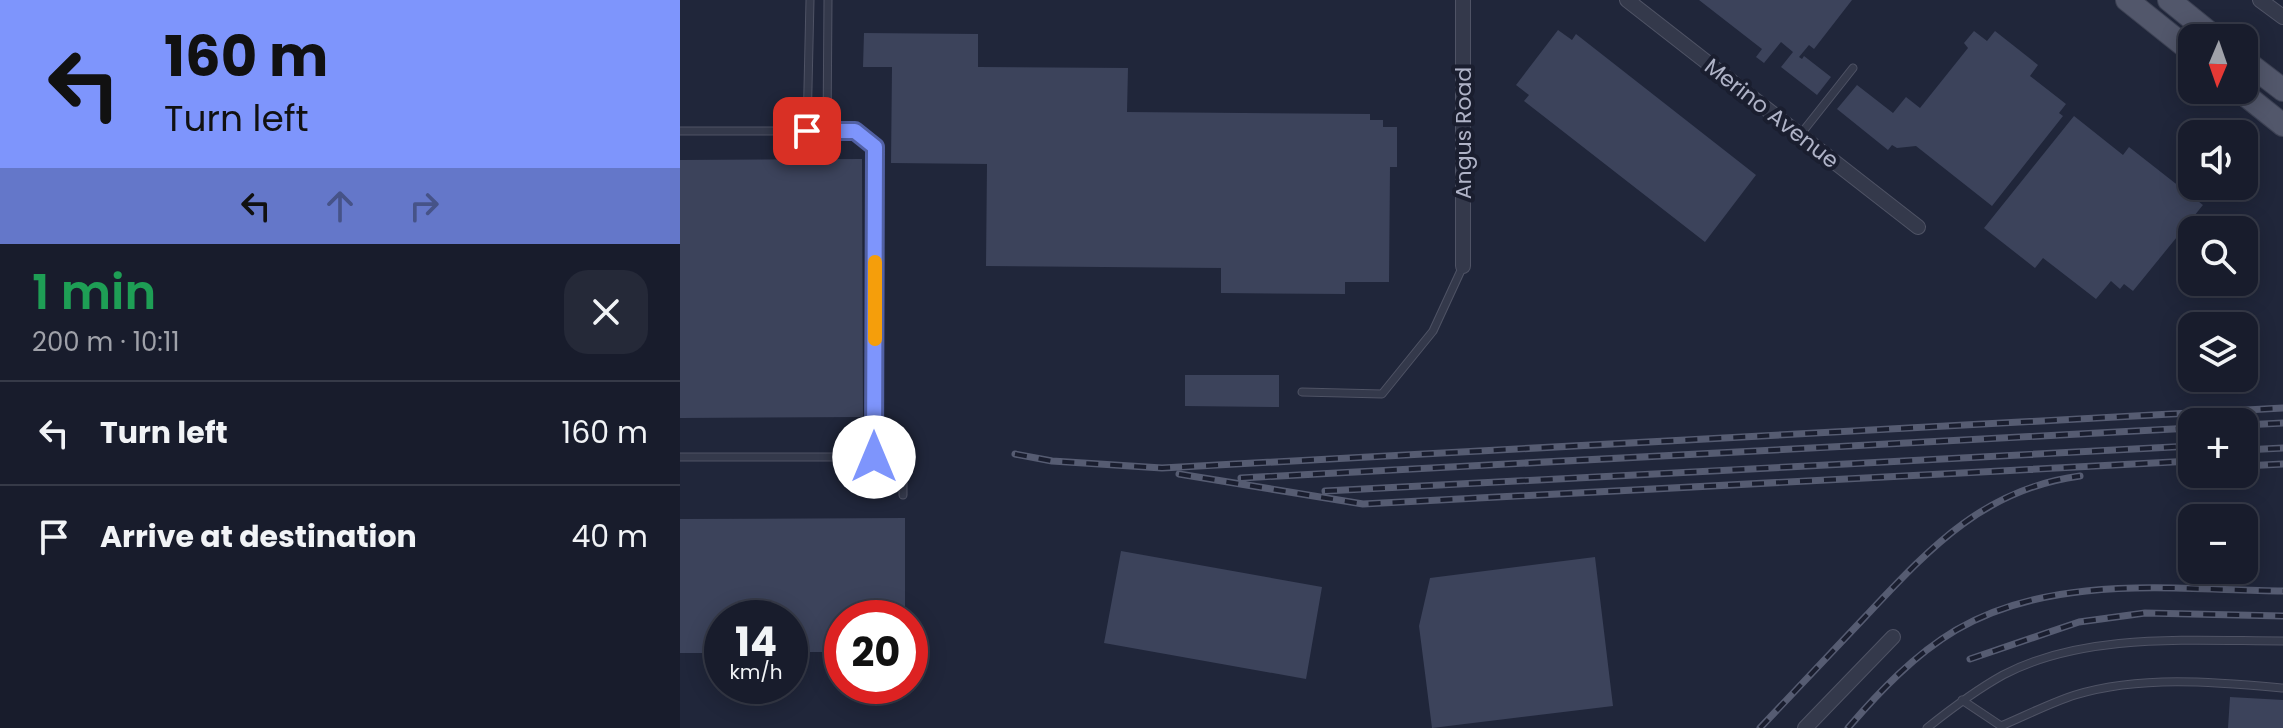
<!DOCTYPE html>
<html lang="en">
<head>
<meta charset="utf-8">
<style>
	:root { --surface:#181c2c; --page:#252938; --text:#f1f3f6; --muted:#9fa1a9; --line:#363a48 }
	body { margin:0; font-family:Poppins,sans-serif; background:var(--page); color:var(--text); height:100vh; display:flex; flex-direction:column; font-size:30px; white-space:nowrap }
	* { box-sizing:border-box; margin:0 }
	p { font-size:26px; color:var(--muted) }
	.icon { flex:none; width:44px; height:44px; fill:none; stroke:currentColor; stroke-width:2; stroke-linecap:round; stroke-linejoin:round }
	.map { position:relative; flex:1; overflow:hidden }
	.side { display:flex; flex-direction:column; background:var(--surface); width:680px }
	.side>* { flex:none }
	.hud { background:#7e95fc; color:#111; overflow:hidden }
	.needle { width:52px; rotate:182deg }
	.buttons { position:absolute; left:1498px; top:24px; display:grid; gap:16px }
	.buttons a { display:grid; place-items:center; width:80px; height:80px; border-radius:16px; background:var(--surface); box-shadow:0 4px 20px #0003,0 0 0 2px var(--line); font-size:40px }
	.speed { position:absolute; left:24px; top:600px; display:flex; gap:16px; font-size:40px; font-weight:700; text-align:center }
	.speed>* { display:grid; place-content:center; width:104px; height:104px; border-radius:50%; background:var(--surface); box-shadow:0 4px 20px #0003,0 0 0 2px var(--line); line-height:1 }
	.speed small { font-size:20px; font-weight:400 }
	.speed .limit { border:12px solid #d22; background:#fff; color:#111 }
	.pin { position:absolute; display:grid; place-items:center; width:68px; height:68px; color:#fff; margin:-34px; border-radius:16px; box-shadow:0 4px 12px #0006 }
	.me { position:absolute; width:88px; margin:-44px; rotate:0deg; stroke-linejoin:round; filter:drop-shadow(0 0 6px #0008) }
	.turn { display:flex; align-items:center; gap:28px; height:168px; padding:0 32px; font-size:36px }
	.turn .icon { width:104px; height:104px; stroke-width:2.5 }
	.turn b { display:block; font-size:56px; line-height:68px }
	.lanes { display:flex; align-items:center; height:76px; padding:0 32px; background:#0003; justify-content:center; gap:40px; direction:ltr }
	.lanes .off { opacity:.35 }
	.round { display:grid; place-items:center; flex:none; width:84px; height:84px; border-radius:24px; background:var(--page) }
	.summary { display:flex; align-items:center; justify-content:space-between; height:136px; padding:0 32px }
	h1 { font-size:48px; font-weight:600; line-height:60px; color:#1e9e55 }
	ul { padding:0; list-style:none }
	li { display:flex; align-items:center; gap:24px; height:104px; padding:0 32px; border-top:2px solid var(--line) }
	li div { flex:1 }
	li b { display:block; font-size:30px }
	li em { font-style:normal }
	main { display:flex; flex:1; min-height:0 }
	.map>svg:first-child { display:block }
	.building { fill:#3c435b }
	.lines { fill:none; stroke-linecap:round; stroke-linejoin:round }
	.service-casing { stroke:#4f5365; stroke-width:9 }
	.minor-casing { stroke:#4f5365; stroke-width:16 }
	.primary-casing { stroke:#3d4254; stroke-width:24 }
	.service { stroke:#34394b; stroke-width:7 }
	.minor { stroke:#34394b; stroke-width:14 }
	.primary { stroke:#52576b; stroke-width:22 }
	.rail-casing { stroke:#565c72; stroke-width:7 }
	.rail { stroke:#1a1e2f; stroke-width:4; stroke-dasharray:12; stroke-linecap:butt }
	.route-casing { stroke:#5261a4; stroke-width:20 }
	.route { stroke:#7e95fc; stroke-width:14 }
	.slow { stroke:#f59e0b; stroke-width:14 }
	.labels { text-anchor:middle; stroke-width:8; stroke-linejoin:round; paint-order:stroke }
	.street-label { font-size:22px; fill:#afb3c7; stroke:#1a1e2f }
</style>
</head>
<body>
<main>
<section class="side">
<div class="hud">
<div class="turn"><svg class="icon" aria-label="left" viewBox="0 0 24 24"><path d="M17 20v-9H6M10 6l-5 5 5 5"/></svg><div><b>160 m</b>Turn left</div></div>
<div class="lanes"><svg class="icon" aria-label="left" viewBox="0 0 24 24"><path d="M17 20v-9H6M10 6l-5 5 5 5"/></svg><svg class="icon off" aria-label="ahead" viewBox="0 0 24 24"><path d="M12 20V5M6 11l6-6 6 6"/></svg><svg class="icon off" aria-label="right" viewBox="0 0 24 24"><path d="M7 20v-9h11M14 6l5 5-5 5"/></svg></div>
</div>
<div class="summary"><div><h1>1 min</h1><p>200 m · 10:11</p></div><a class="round"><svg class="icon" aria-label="close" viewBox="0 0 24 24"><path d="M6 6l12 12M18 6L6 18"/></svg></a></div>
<ul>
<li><svg class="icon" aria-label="left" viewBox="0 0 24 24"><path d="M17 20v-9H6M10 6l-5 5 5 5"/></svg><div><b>Turn left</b></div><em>160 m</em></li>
<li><svg class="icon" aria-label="arrive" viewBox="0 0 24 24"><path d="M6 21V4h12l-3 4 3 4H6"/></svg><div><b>Arrive at destination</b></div><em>40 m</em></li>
</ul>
</section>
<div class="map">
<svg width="1603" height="728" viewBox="0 0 1603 728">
	<rect width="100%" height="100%" fill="#20263a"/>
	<path class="building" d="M 1019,0 L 1172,0 L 1134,49 L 1129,45 L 1119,57 L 1122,59 L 1124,56 L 1151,77 L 1137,95 L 1101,67 L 1113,52 L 1101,42 L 1084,63 L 1076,57 L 1082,49 Z
		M 878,30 L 892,40 L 896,34 L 1076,175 L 1025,242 L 844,101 L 849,95 L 836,85 Z
		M 1294,31 L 1307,41 L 1315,31 L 1358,65 L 1350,76 L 1386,104 L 1379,113 L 1383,116 L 1312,206 L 1236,146 L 1217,148 L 1212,145 L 1208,150 L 1157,109 L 1177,85 L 1213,113 L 1226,97 L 1240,108 L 1288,48 L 1284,43 Z
		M 184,33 L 298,34 L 298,67 L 448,68 L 447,112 L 690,114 L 690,120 L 703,120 L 703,127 L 717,127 L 717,167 L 710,167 L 709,282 L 665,282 L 665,294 L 541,293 L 541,268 L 306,266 L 307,164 L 211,163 L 212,67 L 183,67 Z
		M 1394,116 L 1443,155 L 1449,147 L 1523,205 L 1453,291 L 1444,284 L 1440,289 L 1431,281 L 1416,299 L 1363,258 L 1355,268 L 1304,228 Z
		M 182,159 L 183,417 L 0,418 L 0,160 Z
		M 505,375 L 599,375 L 599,407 L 505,406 Z
		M 225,518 L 225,618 L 162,618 L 162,652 L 110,652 L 110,618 L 42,618 L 42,653 L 0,653 L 0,519 Z
		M 441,551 L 642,587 L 626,679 L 424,643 Z
		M 915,557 L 933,706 L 752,728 L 739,626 L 750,578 Z
		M 1550,697 L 1603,700 L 1603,728 L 1548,728 Z"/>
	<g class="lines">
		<defs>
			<path id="service" d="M 0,131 L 175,131 L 195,147 L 194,457 L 0,457
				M 127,131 L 130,0
				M 147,131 L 148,0
				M 1120,135 L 1173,68
				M 622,392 L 702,394 L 753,331 L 783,266
				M 194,457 L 223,476 L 223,495
				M 1282,700 L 1321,726 C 1345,716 1370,703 1395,695 C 1461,675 1535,682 1603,688
				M 1247,728 C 1272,708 1296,690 1323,675 C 1405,632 1513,641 1603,641"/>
			<path id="minor" d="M 783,0 L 783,266
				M 947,0 L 1238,227
				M 1580,0 L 1603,17
				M 1125,728 L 1213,637"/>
			<path id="primary" d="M 1447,0 L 1512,52
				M 1489,0 L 1536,38
				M 1564,60 L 1603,90
				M 1559,90 L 1603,125"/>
		</defs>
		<use href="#service" class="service-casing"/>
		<use href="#minor" class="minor-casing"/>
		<use href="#primary" class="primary-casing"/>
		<use href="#service" class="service"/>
		<use href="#minor" class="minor"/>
		<use href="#primary" class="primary"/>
		<defs>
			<path id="rail" d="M 1564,425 L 1603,423
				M 1564,450 L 1603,448
				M 335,454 L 372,461 L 482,468 L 1603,408
				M 1564,466 L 1603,464
				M 499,474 L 683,504 L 1512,461
				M 561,478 L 1512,428
				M 645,491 L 1512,446
				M 1290,659 L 1399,622 L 1465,613 L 1603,616
				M 1080,728 C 1115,691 1150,654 1185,617 C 1249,549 1303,489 1400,476
				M 1168,728 C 1199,692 1234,655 1276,630 C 1375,573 1493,590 1603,591"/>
		</defs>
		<use href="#rail" class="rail-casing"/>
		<use href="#rail" class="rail"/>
	</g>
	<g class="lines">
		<defs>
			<path id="route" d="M 127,131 L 175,131 L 195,147 L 194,457"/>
		</defs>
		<use href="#route" class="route-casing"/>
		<use href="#route" class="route"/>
		<path class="slow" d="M 195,339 L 195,262"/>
	</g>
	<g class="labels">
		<g class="street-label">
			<text transform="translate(1092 113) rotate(38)" y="8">Merino Avenue</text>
			<text transform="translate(783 133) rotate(-90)" y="8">Angus Road</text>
		</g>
	</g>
</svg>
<div class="buttons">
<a><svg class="needle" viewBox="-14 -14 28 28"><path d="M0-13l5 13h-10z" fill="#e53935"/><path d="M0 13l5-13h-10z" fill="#9fa1a9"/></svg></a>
<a><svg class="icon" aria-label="sound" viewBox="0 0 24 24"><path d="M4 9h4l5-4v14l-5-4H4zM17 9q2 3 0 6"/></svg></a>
<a><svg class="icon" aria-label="search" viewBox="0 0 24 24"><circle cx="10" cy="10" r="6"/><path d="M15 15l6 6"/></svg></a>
<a><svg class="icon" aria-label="layers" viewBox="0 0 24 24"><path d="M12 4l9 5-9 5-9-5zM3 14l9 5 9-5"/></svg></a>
<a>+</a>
<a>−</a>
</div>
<div class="speed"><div>14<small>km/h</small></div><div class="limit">20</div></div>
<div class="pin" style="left:127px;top:131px;background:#d93025"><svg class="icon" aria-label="arrive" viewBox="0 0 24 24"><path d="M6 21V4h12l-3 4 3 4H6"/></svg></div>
<svg class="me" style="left:194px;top:457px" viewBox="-20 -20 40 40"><circle r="19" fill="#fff"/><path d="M0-13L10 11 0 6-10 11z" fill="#7e95fc"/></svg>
</div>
</main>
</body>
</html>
